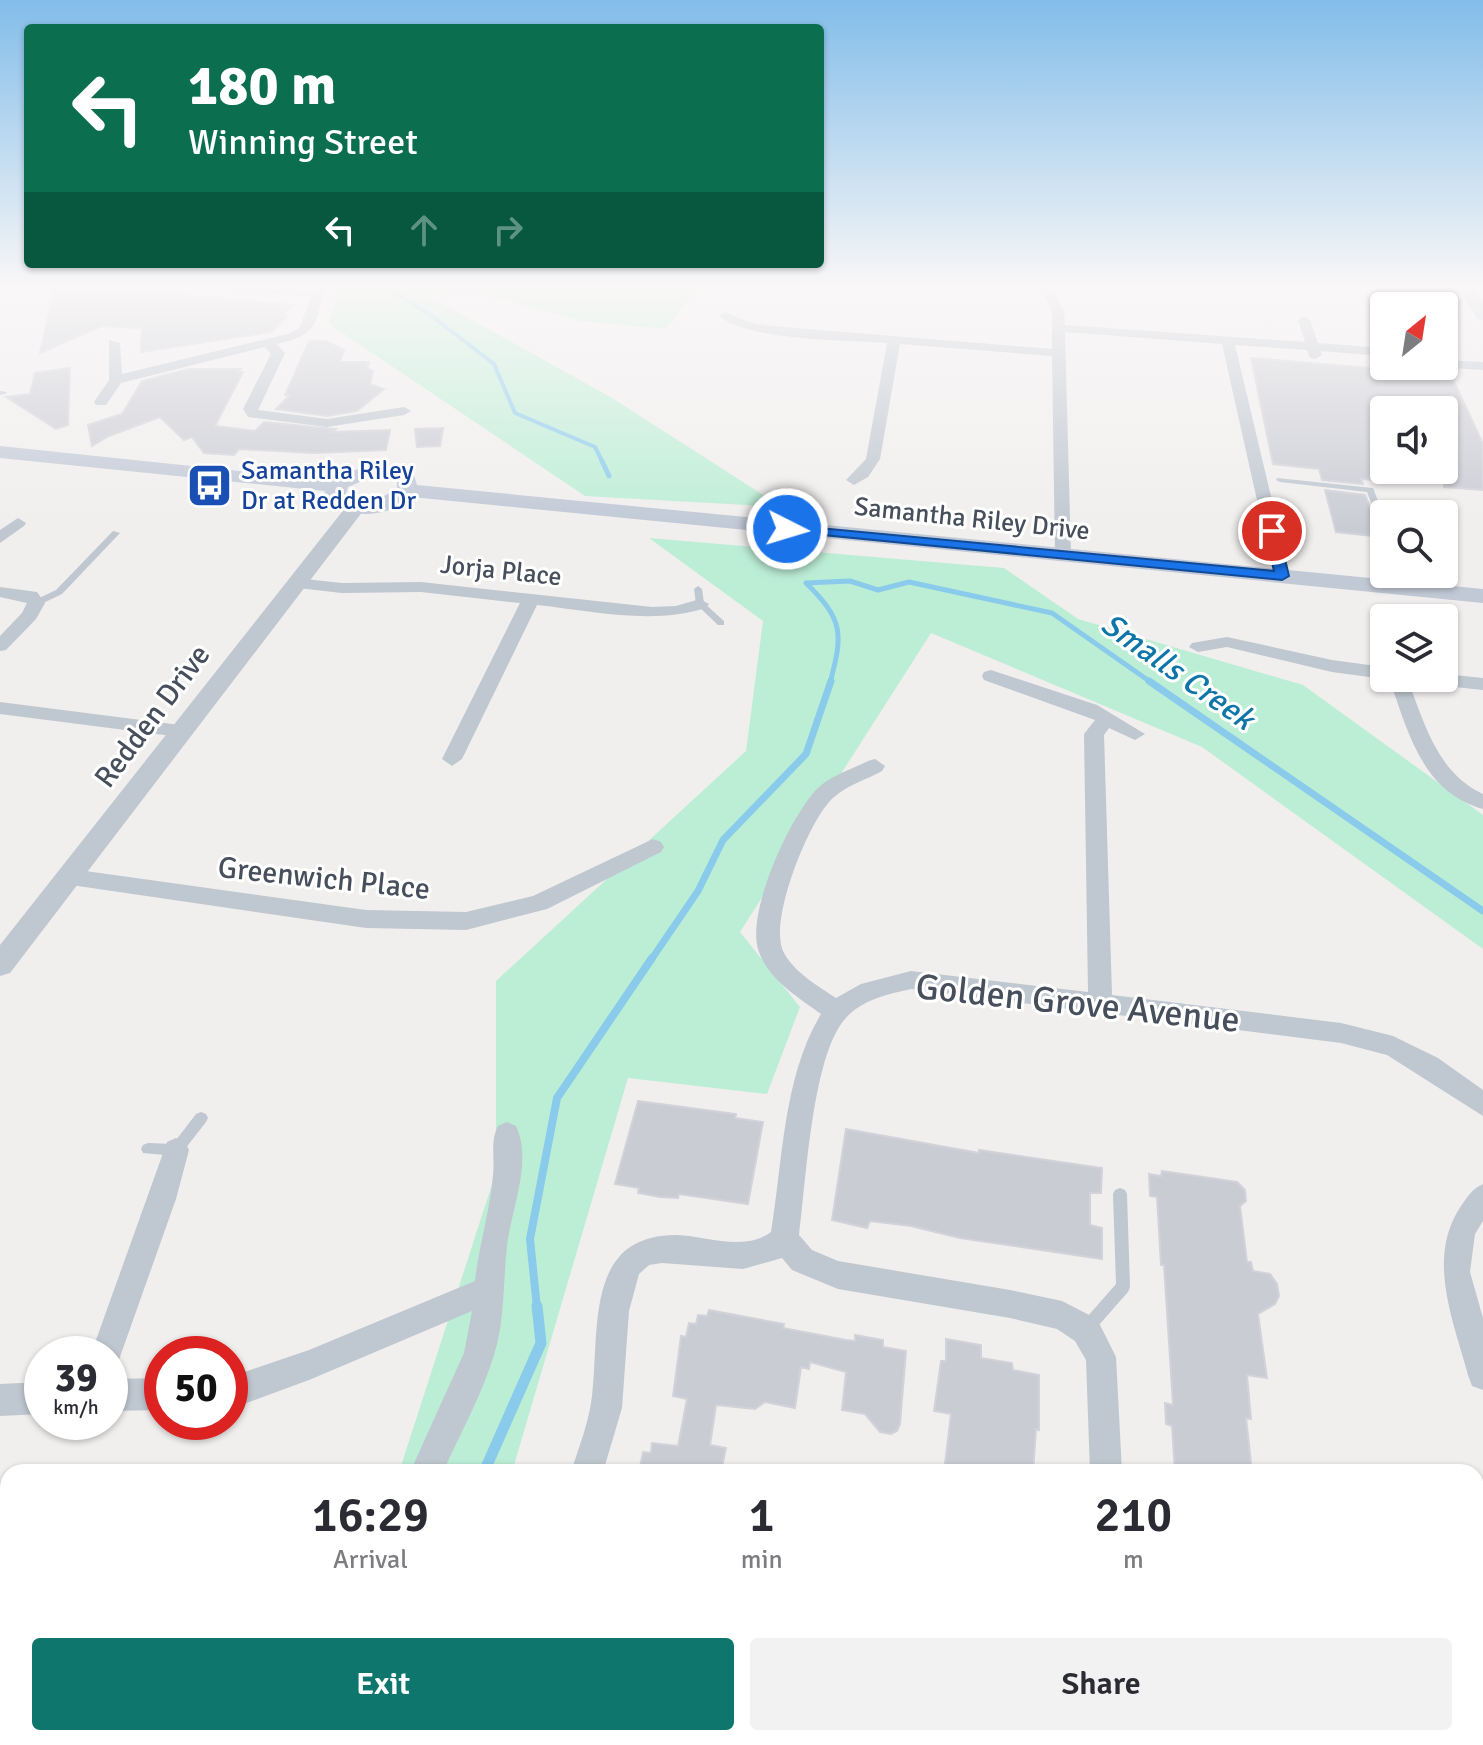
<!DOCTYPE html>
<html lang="en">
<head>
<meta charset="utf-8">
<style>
	:root { --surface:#fff; --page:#f2f2f3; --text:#2b2b33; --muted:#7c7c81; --accent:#0f766e }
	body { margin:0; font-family:Signika,sans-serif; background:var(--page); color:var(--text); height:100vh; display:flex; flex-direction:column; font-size:30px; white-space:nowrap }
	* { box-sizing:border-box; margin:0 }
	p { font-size:26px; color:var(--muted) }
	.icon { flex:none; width:44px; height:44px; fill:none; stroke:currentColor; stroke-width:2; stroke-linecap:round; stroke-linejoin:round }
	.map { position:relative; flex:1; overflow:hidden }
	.side { position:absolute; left:0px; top:1464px; width:1484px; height:282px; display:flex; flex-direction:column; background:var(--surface); border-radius:24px 24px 0 0; box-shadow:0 2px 6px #0004 }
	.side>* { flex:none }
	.banner { position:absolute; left:24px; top:24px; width:800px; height:244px; border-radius:8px; box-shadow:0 2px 6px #0004; background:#0b6e4f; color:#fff; overflow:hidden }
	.needle { width:52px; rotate:30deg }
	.fabs { position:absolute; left:1370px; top:292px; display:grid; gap:16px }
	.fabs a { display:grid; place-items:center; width:88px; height:88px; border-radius:8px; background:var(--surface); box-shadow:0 2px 6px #0004; font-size:40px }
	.speed { position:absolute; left:24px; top:1336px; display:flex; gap:16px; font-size:40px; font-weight:700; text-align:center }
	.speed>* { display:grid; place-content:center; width:104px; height:104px; border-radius:50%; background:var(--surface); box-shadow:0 2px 6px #0004; line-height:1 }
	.speed small { font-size:20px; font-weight:400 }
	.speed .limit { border:12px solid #d22; background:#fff; color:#111 }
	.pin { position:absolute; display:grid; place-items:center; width:68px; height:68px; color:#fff; margin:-34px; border:4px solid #fff; border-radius:50%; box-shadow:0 2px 8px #0007 }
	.me { position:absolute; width:88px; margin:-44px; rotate:95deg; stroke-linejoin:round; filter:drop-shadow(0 0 6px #0008) }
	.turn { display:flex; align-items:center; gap:28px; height:168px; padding:0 32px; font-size:36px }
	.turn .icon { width:104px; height:104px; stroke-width:2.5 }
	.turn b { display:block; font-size:56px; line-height:68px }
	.lanes { display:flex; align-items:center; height:76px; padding:0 32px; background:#0003; justify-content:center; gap:40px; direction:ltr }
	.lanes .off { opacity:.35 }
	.eta { display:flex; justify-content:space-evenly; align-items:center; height:136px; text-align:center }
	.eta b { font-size:48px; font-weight:600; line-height:56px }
	.action { display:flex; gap:16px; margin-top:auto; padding:16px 32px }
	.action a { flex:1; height:92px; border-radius:8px; background:var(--accent); color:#fff; font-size:32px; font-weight:600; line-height:92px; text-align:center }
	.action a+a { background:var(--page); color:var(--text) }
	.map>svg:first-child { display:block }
	.green { fill:#bceed6 }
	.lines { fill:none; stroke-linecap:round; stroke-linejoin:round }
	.stream-far4 { stroke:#8acbeb; stroke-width:4 }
	.stream-far3 { stroke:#8acbeb; stroke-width:5 }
	.stream-far2 { stroke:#8acbeb; stroke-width:7 }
	.stream-far1 { stroke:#8acbeb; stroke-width:8 }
	.stream { stroke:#8acbeb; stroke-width:11 }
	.building { fill:#caccd4; stroke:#d2d3da; stroke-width:2 }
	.service { fill:#bfc7d0; fill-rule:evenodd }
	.minor { fill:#bfc7d0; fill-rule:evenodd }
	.tertiary { fill:#bfc7d0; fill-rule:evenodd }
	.secondary { fill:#c1c9d7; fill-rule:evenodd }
	.route { fill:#1a73e8; stroke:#114b97; stroke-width:2 }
	.labels { text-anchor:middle; stroke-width:6; stroke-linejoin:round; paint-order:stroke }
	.far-transit-label { font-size:26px; fill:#164399; stroke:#fff; text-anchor:start }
	.far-street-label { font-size:26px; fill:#464f5b; stroke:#fff }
	.street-label { font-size:30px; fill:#464f5b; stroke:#fff }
	.water-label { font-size:32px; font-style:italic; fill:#0d75a8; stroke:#fff }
	.near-street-label { font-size:36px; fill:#464f5b; stroke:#fff }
</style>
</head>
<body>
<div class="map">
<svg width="1483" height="1745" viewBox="0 0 1483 1745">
	<rect width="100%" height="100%" fill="#f1eeee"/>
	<path class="green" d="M 339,286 L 699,286 L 666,329 L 580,321 L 474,292 L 429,296 L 612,398 L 782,507 L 585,496 L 329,324 Z
		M 649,538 L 1004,568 L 1078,619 L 1303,685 L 1483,815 L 1483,949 L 1202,747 L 931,633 L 740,932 L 800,1007 L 767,1094 L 628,1078 L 512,1472 L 399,1472 L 496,1172 L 496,981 L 746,751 L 763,621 Z
		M 290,1738 L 434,1738 L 432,1745 L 286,1745 Z"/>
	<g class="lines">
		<path class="stream-far4" d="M 385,286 L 433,317 L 494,364 L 515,413 L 595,447 L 603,463"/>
		<path class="stream-far3" d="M 602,461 L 609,476
			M 806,583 L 850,581 L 878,590 L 909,582 L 1052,613 L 1152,683
			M 806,583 C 844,620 843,634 830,683"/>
		<path class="stream-far2" d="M 1149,681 L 1483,911
			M 651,960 L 698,891 L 723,840 L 806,754 L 831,681"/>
		<path class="stream-far1" d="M 537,1308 L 530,1239 L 557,1098 L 652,958"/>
		<path class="stream" d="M 484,1472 L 541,1343 L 537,1306
			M 376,1745 L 378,1738"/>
	</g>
	<path class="building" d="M 55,286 L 77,286 L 76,290 L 126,295 L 154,292 L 293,305 L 282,316 L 288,316 L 271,332 L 141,352 L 142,328 L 102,326 L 40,353 Z
		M 309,341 L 326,341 L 344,350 L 340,362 L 369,362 L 367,368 L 373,371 L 370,384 L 384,389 L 357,411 L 327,416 L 276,409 L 289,396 L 285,395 Z
		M 1251,358 L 1451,375 L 1483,444 L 1483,490 L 1444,487 L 1444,410 L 1384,410 L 1384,481 L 1361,479 L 1363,484 L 1322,480 L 1319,469 L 1273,464 Z
		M 70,368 L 68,425 L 56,429 L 6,397 L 30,394 L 35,373 Z
		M 188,369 L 241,369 L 239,372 L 243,372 L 215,426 L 255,431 L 264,422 L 336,429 L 332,432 L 390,430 L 386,450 L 314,453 L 239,449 L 234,455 L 204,453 L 192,437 L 184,440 L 160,417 L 109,436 L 92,446 L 88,425 L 122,414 L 142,381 Z
		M 443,428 L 440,446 L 417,447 L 415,429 Z
		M 1325,490 L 1365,495 L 1383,537 L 1336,532 Z
		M 638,1101 L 736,1114 L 735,1118 L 763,1122 L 748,1204 L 679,1194 L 678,1198 L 660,1197 L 638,1193 L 639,1188 L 615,1184 Z
		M 846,1129 L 979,1153 L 979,1150 L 1102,1168 L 1101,1193 L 1090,1193 L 1090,1225 L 1102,1228 L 1102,1259 L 960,1238 L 911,1226 L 870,1221 L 867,1228 L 832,1220 Z
		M 1162,1171 L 1237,1182 L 1245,1190 L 1246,1201 L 1240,1206 L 1247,1262 L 1251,1262 L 1253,1271 L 1270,1274 L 1277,1284 L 1279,1296 L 1275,1304 L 1258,1314 L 1267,1378 L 1247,1375 L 1251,1419 L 1246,1418 L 1252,1472 L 1175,1472 L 1172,1426 L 1166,1424 L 1165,1403 L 1173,1405 L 1164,1265 L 1161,1265 L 1157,1197 L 1150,1196 L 1149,1174 L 1161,1176 Z
		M 709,1310 L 784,1324 L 783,1328 L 846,1340 L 855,1341 L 855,1335 L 883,1340 L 883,1347 L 906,1351 L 900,1424 L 897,1431 L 891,1434 L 880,1432 L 865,1414 L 842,1410 L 846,1372 L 810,1362 L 809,1369 L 801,1367 L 795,1408 L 765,1402 L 755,1409 L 716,1405 L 710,1445 L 726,1448 L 721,1472 L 639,1472 L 643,1452 L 651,1453 L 652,1443 L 678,1446 L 687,1399 L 673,1396 L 681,1336 L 686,1337 L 689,1323 L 696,1324 L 698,1315 L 707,1316 Z
		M 946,1339 L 981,1345 L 981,1358 L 1012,1363 L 1013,1370 L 1039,1375 L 1039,1430 L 1036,1429 L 1033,1472 L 944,1472 L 951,1414 L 934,1411 L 941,1361 L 946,1361 Z"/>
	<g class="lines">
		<path class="service" d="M 0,391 L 6,392 L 7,393 L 0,395 Z
			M 1277,478 L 1373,488 L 1384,516 L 1384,528 L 1380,526 L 1367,492 L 1280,482 L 1276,480 Z
			M 113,531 L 120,533 L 62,594 L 39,605 L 33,605 L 33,601 L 56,590 Z
			M 698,586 L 702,589 L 704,603 L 724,621 L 724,625 L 718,625 L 696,604 L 694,589 Z
			M 201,1112 L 206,1114 L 208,1118 L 206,1122 L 181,1154 L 176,1156 L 143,1153 L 141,1149 L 143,1145 L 148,1143 L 173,1144 L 196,1114 Z
			M 1120,1188 L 1125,1190 L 1127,1194 L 1130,1287 L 1128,1292 L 1091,1334 L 1086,1336 L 1081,1334 L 1079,1329 L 1081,1324 L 1116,1284 L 1113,1194 L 1115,1190 Z"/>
		<path class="minor" d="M 203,286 L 313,289 L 314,286 L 326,286 C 314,325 319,334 277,344 L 285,353 L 258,410 L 327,419 L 404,407 L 411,411 L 404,415 L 327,427 L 248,417 L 243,409 L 271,354 L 265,347 L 121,383 L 106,405 L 96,405 L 94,402 L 109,380 L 109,340 L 120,343 L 122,374 L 291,333 L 300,327 L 311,296 L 209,290 Z
			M 1022,286 L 1053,289 L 1064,311 L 1065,325 L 1305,342 L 1298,320 L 1304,316 L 1310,320 L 1318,343 L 1384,348 L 1384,356 L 1320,351 L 1322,355 L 1315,359 L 1310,358 L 1307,350 L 1235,345 L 1290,576 L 1288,580 L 1276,580 L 1274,576 L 1222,344 L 1065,332 L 1071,555 L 1063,560 L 1055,555 L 1052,356 L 900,344 L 880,459 L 868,477 L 854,485 L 846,480 L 866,459 L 887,343 C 846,340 749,341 719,316 L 725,312 L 751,323 L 771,326 L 1052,349 L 1052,311 L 1044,294 Z
			M 1444,360 L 1483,362 L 1483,370 L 1439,367 L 1444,366 Z
			M 18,518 L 26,523 L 24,526 L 0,543 L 0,530 Z
			M 295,578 L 342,583 L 421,582 L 652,607 L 676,606 L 700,599 L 709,604 L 706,608 C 652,625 593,611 537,605 L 462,759 L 452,766 L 442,759 L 520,603 L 421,592 L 342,593 L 289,587 L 287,583 Z
			M 0,587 L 37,592 L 45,603 L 36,619 L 6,650 L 0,651 L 0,636 L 22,613 L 27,603 L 0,597 Z
			M 1227,637 L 1332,660 L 1384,667 L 1384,678 L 1387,678 L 1384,679 L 1332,672 L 1227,647 L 1198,652 L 1189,647 L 1192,643 Z
			M 991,670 L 1097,705 L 1145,734 L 1135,740 L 1109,728 L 1104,735 L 1112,995 L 1341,1023 L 1393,1036 L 1438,1058 L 1483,1090 L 1483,1116 L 1387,1055 L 1341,1043 L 911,989 C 888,994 861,1000 845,1019 C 812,1056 806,1183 799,1235 L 812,1250 L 838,1261 L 1010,1290 L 1062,1301 L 1097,1319 L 1116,1357 L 1122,1472 L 1090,1472 L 1086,1360 L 1075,1341 L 1057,1329 L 1010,1318 L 838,1289 L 792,1270 L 782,1258 L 743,1269 L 662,1263 L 649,1265 L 639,1274 L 629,1311 L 622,1408 L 603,1472 L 571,1472 C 579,1447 589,1422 592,1396 C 600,1330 584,1235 676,1235 C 707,1236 744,1252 771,1232 C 783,1160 783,1077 821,1014 C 798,997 767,979 758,949 C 747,910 789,820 815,791 C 828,776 851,770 868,761 L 875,759 L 885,766 L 882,771 C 866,780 847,785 833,798 C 809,819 767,924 784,953 C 795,973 818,986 836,998 L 861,984 L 911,971 L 1088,992 L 1084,734 L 1095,720 L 984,680 L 982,676 L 984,672 Z
			M 1444,674 L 1483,678 L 1483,690 L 1426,684 L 1417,678 L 1444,678 Z
			M 1389,678 L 1407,678 C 1424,722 1437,773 1483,794 L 1483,809 C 1422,792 1408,732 1389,678 Z
			M 0,702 L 180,725 L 190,731 L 180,737 L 0,714 Z
			M 653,839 L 661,842 L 664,847 L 661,852 L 547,909 L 466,930 L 366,928 L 71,885 L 63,883 L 60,877 L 63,871 L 71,869 L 366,910 L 466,912 L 533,896 Z
			M 507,1122 L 516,1126 C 533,1162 511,1209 507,1246 C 503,1282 505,1320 494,1355 C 482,1395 460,1434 443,1472 L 410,1472 L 464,1353 L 472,1311 L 309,1380 L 230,1409 L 230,1377 L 309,1350 L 475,1281 C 479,1245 490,1211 493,1175 C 495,1159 490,1141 498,1126 Z
			M 176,1138 L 185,1142 L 189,1150 L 176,1199 L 121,1354 L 117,1365 L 110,1368 L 110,1354 L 91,1354 L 167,1142 Z
			M 1483,1184 L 1483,1221 L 1475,1234 L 1470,1272 L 1483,1318 L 1483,1390 L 1472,1386 L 1468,1375 C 1453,1319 1426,1258 1461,1206 C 1468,1196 1472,1189 1483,1184 Z
			M 162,1378 L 162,1410 L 110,1411 L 110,1379 Z
			M 42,1382 L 42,1414 L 0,1416 L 0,1384 Z
			M 490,1738 L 526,1738 L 525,1745 L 487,1745 Z
			M 1094,1738 L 1130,1738 L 1131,1745 L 1093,1745 Z"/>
		<path class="tertiary" d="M 356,501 L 363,503 L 365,507 L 363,511 L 10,973 L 0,976 L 0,945 L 349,503 Z"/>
		<path class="secondary" d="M 1457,286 L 1473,286 L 1483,302 L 1483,320 L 1477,319 Z
			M 0,446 L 315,479 C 354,477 373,452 414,475 L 417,485 L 1483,589 L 1483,603 L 412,497 C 388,518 345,522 324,494 L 325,491 L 0,458 ZM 374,476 L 397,482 L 397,488 C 381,500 362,506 346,493 L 348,487 Z"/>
	</g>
	<linearGradient id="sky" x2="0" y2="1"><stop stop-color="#82bde9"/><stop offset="0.54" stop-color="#f9f7f7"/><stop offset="1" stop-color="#f9f7f7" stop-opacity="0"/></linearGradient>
	<rect width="1483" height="530" fill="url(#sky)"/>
	<path class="route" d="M 787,525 L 1274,571 L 1265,531 L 1272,527 L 1278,531 L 1289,576 L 1282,580 L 782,531 L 780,529 Z"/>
	<defs>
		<symbol id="bus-square" viewBox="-11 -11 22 22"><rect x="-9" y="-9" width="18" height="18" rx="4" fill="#1a4fb4" stroke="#fff"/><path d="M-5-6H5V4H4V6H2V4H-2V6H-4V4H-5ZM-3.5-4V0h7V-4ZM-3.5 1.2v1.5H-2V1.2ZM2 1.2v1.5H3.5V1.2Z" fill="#fff"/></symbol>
	</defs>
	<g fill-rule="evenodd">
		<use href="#bus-square" x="184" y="460" width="51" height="51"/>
	</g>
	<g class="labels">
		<g class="far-transit-label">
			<text x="241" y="479">Samantha Riley<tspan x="241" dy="30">Dr at Redden Dr</tspan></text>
		</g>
		<g class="far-street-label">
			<text transform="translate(972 518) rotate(6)" y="9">Samantha Riley Drive</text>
			<text transform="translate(501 570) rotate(6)" y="9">Jorja Place</text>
		</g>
		<g class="street-label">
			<text transform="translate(152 716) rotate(-53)" y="10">Redden Drive</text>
			<text transform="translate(324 878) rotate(6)" y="10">Greenwich Place</text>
		</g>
		<g class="water-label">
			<text transform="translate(1178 671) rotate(35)" y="11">Smalls Creek</text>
		</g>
		<g class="near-street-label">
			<text transform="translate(1078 1002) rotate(6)" y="13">Golden Grove Avenue</text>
		</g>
	</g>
</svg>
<div class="fabs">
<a><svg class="needle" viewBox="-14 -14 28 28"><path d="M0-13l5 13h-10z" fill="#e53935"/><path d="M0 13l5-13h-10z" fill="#7c7c81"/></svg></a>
<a><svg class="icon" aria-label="sound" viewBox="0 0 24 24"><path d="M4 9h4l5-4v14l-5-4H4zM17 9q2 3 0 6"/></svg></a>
<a><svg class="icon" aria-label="search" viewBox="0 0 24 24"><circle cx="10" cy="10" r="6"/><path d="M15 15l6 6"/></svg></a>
<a><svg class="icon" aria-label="layers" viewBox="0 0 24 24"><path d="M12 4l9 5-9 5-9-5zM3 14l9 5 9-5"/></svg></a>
</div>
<div class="speed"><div>39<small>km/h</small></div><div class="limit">50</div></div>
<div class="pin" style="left:1272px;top:531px;background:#d93025"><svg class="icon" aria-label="arrive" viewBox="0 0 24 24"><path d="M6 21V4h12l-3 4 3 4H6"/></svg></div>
<svg class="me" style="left:787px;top:529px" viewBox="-20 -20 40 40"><circle r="17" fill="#1a73e8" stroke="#fff" stroke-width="3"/><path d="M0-11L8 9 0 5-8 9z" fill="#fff"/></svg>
<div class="banner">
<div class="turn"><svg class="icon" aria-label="left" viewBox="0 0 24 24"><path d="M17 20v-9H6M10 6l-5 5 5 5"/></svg><div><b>180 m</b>Winning Street</div></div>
<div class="lanes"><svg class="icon" aria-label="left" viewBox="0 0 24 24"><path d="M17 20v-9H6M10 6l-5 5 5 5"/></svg><svg class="icon off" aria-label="ahead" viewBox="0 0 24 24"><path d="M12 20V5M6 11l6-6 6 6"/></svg><svg class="icon off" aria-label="right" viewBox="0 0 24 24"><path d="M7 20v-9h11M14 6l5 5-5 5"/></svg></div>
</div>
<section class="side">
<div class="eta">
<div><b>16:29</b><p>Arrival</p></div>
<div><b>1</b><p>min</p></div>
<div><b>210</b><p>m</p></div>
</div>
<div class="action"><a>Exit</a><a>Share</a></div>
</section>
</div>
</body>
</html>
